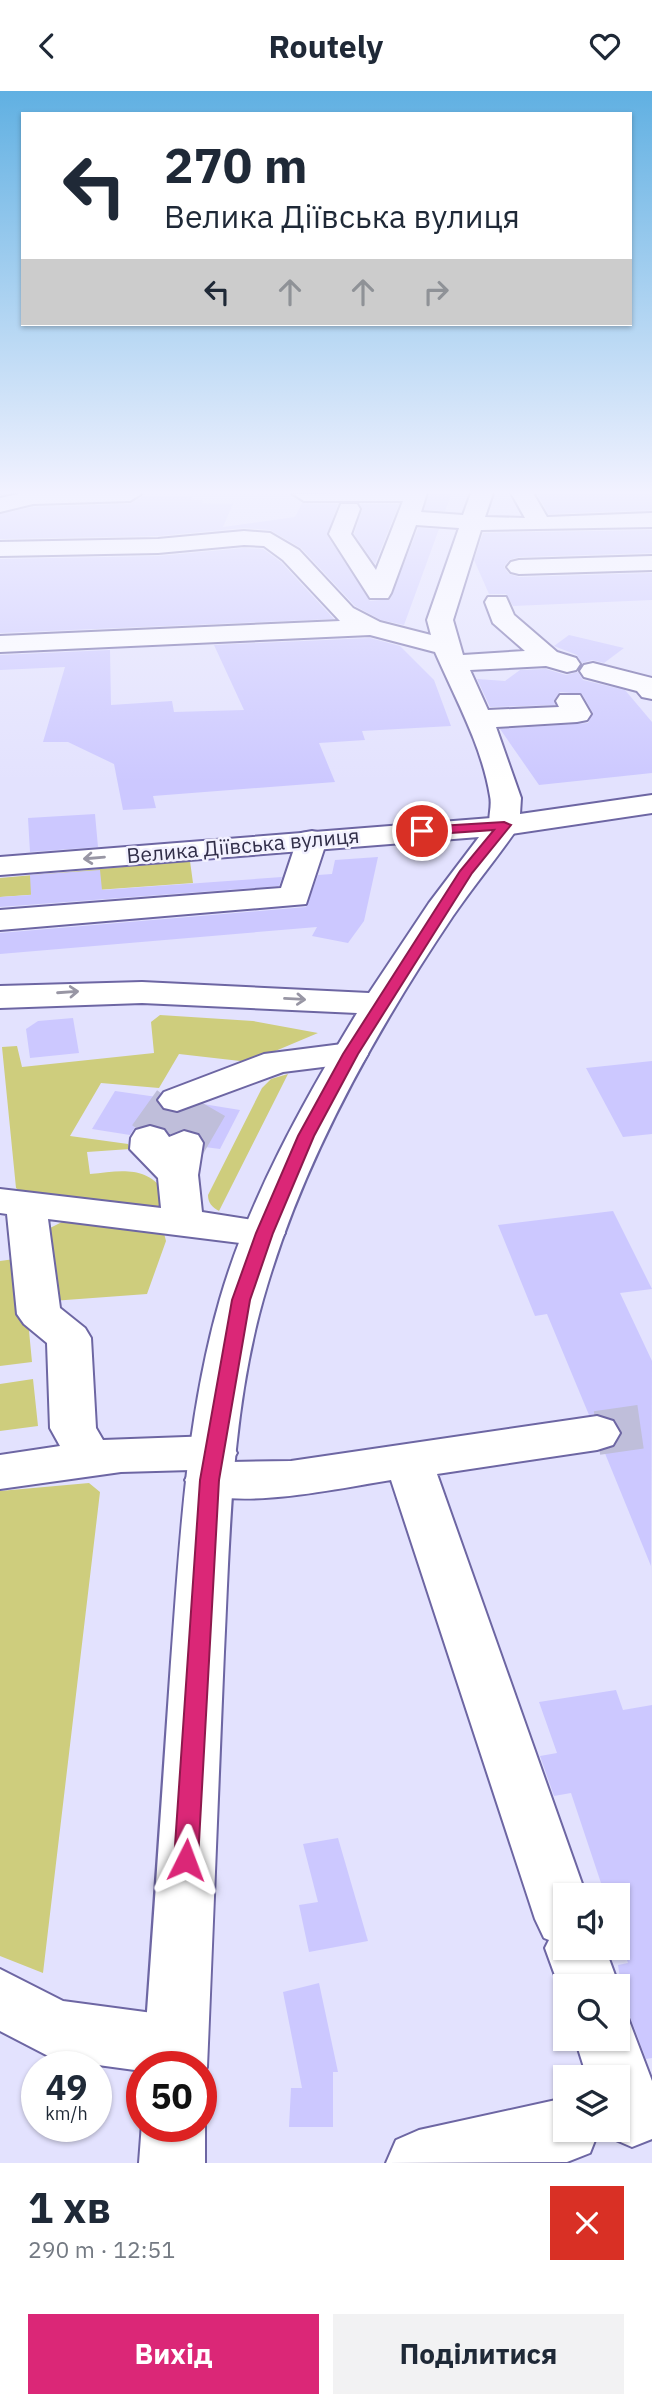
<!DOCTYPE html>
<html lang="uk">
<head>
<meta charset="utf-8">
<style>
	:root { --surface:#fff; --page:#f2f2f3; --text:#1f2937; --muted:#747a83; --accent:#db2777 }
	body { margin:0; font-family:"IBM Plex Sans",sans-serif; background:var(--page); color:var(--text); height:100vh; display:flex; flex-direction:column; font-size:26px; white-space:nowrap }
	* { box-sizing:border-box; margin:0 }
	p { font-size:23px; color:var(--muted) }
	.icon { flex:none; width:38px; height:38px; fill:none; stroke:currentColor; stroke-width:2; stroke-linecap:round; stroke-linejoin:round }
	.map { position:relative; height:2072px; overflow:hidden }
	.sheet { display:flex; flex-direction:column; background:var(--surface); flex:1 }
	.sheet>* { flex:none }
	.hud { position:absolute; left:21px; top:21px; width:611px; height:214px; border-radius:0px; box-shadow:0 2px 5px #0004; background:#fff; color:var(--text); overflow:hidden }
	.fabs { position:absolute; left:553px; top:1792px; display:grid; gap:14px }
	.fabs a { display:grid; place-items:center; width:77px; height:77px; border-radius:0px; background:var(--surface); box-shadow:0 2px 5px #0004; font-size:35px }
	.speed { position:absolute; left:21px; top:1960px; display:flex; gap:14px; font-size:35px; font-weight:700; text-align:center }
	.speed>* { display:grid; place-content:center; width:91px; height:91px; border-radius:50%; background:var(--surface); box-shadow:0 2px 5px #0004; line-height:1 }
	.speed small { font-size:18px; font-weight:400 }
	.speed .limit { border:10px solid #d22; background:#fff; color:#111 }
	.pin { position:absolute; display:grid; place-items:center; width:60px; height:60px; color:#fff; margin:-30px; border:4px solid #fff; border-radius:50%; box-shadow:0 2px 7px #0007 }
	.me { position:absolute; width:77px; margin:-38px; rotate:3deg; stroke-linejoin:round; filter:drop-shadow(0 0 5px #0008) }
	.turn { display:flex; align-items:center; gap:24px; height:147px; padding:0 28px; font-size:32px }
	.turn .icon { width:91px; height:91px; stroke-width:2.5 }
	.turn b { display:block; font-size:49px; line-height:60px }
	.lanes { display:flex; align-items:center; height:66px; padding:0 28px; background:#0003; justify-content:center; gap:35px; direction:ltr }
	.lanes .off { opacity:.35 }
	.round { display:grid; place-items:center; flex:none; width:74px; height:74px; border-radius:0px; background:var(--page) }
	.summary { display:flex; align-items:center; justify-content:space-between; height:119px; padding:0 28px }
	h1 { font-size:42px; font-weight:700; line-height:52px }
	.action { display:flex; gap:14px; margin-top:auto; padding:14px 28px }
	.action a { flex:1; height:80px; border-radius:0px; background:var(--accent); color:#fff; font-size:28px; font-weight:700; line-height:80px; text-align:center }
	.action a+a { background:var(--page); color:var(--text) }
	header { display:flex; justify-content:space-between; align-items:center; height:91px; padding:0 28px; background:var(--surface); font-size:32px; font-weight:700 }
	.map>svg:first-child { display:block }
	.green { fill:#cecd7d }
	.building { fill:#ccc8ff }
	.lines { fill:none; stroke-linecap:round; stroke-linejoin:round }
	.minor-tunnel-far1 { stroke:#bfbeda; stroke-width:33; stroke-dasharray:33 17; stroke-linecap:butt }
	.minor-tunnel { stroke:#bfbeda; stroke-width:44; stroke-dasharray:44 22; stroke-linecap:butt }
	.minor-casing { stroke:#6d66a3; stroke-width:4 }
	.major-casing { stroke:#6d66a3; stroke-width:4 }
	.minor { fill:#fff; fill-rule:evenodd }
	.major { fill:#fff; fill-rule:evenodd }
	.oneway { stroke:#9896a4 }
	.route { fill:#db2777; stroke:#8e194d; stroke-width:2 }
	.labels { text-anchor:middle; stroke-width:5; stroke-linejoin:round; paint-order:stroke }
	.street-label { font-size:21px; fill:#312e49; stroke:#f2f1ff }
</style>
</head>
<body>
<header><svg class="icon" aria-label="back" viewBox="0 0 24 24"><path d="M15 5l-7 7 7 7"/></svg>Routely<svg class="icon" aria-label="heart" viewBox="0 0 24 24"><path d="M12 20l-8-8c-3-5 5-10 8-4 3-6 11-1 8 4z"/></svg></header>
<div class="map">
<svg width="652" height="2072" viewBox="0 0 652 2072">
	<rect width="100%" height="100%" fill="#e3e2fe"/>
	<path class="green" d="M 190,770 L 193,792 L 0,806 L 0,787 Z
		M 160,924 L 253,930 L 318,942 L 249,971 L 179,963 L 159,997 L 101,992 L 70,1045 L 128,1053 L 130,1058 L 87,1061 L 90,1083 C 118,1080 145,1074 163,1099 L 165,1120 L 24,1103 L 16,1097 L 2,956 L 17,955 L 22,976 L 154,962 L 151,931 Z
		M 288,983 L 219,1120 C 212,1116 208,1112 208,1104 L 262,997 L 271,988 Z
		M 72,1126 L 163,1138 L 166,1150 L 147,1203 L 52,1210 L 44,1140 Z
		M 22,1167 L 32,1271 L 0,1275 L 0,1170 Z
		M 33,1288 L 38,1335 L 0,1340 L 0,1293 Z
		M 89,1392 L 100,1401 L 43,1882 L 0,1865 L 0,1400 Z"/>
	<path class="building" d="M 429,402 L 452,402 L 445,420 L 424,419 Z
		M 563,402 L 652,402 L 652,419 L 548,423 L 538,403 Z
		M 143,405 L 192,405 L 191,409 L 203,409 L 202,412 L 233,413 L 223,436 L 295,426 L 302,412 L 338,413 L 327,444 L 370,510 L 390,508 L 418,437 L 439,438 L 404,534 L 381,529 L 355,515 L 301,457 L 270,439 L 244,437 L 158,445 L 0,448 L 0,423 L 33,416 L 130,413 Z
		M 360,413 L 399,413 L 375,473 L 354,443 L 362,419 Z
		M 652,439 L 652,462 L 519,466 L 509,469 L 504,476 L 509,483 L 519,486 L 652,482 L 652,509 L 513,515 L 506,503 L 489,503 L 474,469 L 483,442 Z
		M 244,457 L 263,458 L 281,471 L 334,528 L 0,542 L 0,468 L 158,465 Z
		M 569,544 L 624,557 L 604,572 L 592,569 L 582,572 L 577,564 L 554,555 Z
		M 370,547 L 400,555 L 434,589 L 451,635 L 362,640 L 365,649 L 319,652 L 335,691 L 153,705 L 156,717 L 123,719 L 114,673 L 68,651 L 43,651 L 65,576 L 0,579 L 0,564 L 110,559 L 111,614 L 172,610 L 174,621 L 244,619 L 214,554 Z
		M 546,578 L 566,584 L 578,581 L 583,589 L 625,599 L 652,631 L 652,682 L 539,694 L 500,638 L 588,632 L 593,622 L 582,603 L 560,601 L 554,609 L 555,614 L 490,616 L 477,588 L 505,590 L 520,579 Z
		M 95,723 L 98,756 L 30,761 L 28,727 Z
		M 378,766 L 364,830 L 348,852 L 312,845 L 317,836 L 0,863 L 0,842 L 306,816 L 318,784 L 332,783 L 335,769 Z
		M 100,779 L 102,799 L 282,786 L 279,795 L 0,816 L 0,806 L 31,804 L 30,784 Z
		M 73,927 L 79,962 L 30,967 L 26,938 L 38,930 Z
		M 652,970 L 652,1043 L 623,1046 L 586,977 Z
		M 115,1000 L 157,1006 L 162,1019 L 176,1023 L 203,1013 L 240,1019 L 220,1058 L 205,1056 L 200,1043 L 185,1037 L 170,1043 L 165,1036 L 149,1032 L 135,1036 L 130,1044 L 92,1038 Z
		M 613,1120 L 652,1198 L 620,1202 L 652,1270 L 651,1475 L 604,1360 L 615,1355 L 622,1341 L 614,1327 L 598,1322 L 589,1324 L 547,1223 L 535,1225 L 498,1134 Z
		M 616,1599 L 623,1619 L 652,1614 L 652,1967 L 646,1968 L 630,1926 L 618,1921 L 618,1900 L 621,1894 L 618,1874 L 628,1872 L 618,1842 L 618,1804 L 605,1804 L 571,1702 L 554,1705 L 540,1665 L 557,1662 L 539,1611 Z
		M 338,1747 L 368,1850 L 309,1861 L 299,1814 L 318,1811 L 303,1753 Z
		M 319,1892 L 338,1981 L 333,1981 L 333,2036 L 289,2036 L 291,1997 L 302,1997 L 283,1901 Z"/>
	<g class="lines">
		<path class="minor-tunnel-far1" d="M 174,1014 L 177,1009"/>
		<path class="minor-tunnel" d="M 150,1047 L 175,1012
			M 184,1052 L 206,1014
			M 597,1342 L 652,1334"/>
		<defs>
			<path id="minor" d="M 22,402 L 140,402 L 141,403 L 130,410 L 33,413 L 0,421 L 0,407 Z
				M 427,402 L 421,421 L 463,424 L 471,402 L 493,402 L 485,426 L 525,427 L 511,402 L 533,402 L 547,426 L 652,422 L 652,436 L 481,439 L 453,529 L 463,564 L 525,560 L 493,532 L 485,511 L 488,506 L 506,506 L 514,524 L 557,561 L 576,567 L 580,573 L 576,579 L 567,581 L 546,575 L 470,579 L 488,619 L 559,616 L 556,610 L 560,604 L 580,604 L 591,623 L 587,629 L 577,631 L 496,636 L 521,707 L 520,723 L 652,704 L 652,722 L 504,744 L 493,741 C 485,730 493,718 490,705 C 482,655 455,607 435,561 L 370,544 L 0,561 L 0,545 L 340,530 L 283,469 L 264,455 L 244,454 L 158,462 L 0,465 L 0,451 L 158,448 L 244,440 L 270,442 L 299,459 L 353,517 L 380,531 L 431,544 L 427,529 L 459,437 L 416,434 L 391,502 L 388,507 L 370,507 L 329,443 L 341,413 L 357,413 L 360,418 L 351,443 L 376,479 L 403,410 L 304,410 L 293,403 Z
				M 652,465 L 652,479 L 519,483 L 511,481 L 507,476 L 511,471 L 519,469 Z
				M 593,572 L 652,587 L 652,608 L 642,606 L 637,600 L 584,586 L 580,580 L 584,574 Z
				M 312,740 L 323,742 L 327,749 L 306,813 L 0,839 L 0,819 L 281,797 L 297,749 L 301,742 Z
				M 350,952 L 363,955 L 368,963 L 363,971 L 283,981 L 177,1020 L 164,1017 L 158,1009 L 164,1001 L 264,963 Z
				M 150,1035 L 164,1039 L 169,1046 L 184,1040 L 198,1044 L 203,1052 L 198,1084 L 202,1121 L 279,1133 L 285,1142 L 279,1151 L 264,1155 L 48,1128 L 60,1217 L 85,1237 L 91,1247 L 96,1337 L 103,1349 L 213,1345 L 230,1350 L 237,1362 L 231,1371 L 291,1370 L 597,1325 L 613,1330 L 620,1342 L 613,1354 L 597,1359 L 437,1383 L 586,1804 L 565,1804 L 565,1857 L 605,1857 L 619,1895 L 618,1897 L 565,1895 L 565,1912 L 545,1857 L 549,1849 L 544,1847 L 535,1828 L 391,1389 C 335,1398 247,1418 192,1401 L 185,1389 L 191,1379 L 121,1381 L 0,1398 L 0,1364 L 60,1355 L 50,1337 L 47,1252 L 24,1233 L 17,1223 L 7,1123 L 0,1122 L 0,1098 L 161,1117 L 158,1087 L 130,1058 L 131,1047 L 136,1039 Z
				M 0,1878 L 63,1910 L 175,1925 L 197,1934 L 206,1955 L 197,1976 L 142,1976 L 142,1980 L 54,1968 L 0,1940 Z
				M 618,1923 L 628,1927 L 652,1990 L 652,2048 L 632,2056 L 609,2046 L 606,2039 L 618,2039 L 618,1986 L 587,1986 L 575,1948 L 618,1948 Z
				M 565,2007 L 565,2039 L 599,2039 L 590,2062 L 567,2071 L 386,2072 L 396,2049 L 419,2039 Z"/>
			<path id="major" d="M 504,726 L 515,729 L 519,735 C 498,766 474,794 453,825 C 377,938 306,1064 267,1195 C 231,1313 230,1439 224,1561 C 218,1699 213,1838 207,1976 L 201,1988 L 201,1976 L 143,1976 C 153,1841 162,1706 171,1571 C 180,1450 186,1326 220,1208 C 249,1108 303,1011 357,922 L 142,912 L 0,917 L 0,895 L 142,891 L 369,902 L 429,812 L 479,746 L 0,784 L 0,766 Z
				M 201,2025 L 205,2035 L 205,2072 L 139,2072 L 142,2032 L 142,2035 L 201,2035 Z"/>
		</defs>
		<use href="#minor" class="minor-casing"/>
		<use href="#major" class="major-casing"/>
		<use href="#minor" class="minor"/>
		<use href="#major" class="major"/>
	</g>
	<defs><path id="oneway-shaft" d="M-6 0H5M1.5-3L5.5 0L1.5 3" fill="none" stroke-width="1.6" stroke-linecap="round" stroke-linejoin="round" transform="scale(1.75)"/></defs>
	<g class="oneway">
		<use href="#oneway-shaft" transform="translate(94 767) rotate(175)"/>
		<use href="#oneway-shaft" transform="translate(68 901) rotate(-4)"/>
		<use href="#oneway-shaft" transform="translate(295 908) rotate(3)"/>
	</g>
	<linearGradient id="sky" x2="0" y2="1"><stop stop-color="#60b0e2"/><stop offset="0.58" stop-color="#f2f2ff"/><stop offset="1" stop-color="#f2f2ff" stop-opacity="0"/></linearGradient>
	<rect width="652" height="692" fill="url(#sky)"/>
	<path class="route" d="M 504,731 L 511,734 L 472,782 L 358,963 L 314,1045 L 273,1142 L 250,1209 L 219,1389 L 198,1769 L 195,1776 L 186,1779 L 178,1776 L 174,1769 L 200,1389 L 232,1209 L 256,1142 L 298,1045 L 343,963 L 460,780 L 494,739 L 422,744 L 415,740 L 422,736 Z"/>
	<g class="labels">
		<g class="street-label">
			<text transform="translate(243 755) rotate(-5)" y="7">Велика Діївська вулиця</text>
		</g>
	</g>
</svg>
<div class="fabs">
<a><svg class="icon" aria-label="sound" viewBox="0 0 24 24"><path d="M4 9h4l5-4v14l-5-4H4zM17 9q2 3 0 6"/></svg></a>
<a><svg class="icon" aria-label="search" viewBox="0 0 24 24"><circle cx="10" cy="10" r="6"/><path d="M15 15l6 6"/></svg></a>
<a><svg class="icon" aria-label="layers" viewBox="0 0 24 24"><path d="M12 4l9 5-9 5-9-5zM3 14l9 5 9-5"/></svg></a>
</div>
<div class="speed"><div>49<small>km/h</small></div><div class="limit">50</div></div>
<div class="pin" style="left:422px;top:740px;background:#d93025"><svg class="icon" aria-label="arrive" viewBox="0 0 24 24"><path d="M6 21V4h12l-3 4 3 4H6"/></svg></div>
<svg class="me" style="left:186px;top:1769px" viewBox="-20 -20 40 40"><path d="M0-17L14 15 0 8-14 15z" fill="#db2777" stroke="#fff" stroke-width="4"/></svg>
<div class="hud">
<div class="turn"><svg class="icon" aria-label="left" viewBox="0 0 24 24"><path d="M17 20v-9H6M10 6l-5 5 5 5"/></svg><div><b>270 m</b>Велика Діївська вулиця</div></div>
<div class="lanes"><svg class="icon" aria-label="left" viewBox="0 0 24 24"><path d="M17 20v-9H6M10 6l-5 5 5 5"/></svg><svg class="icon off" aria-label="ahead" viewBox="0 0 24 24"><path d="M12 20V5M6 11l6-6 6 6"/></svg><svg class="icon off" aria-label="ahead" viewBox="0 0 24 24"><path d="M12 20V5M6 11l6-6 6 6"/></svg><svg class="icon off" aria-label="right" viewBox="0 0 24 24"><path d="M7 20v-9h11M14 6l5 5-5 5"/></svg></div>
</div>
</div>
<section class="sheet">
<div class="summary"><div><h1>1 хв</h1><p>290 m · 12:51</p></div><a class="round" style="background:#d93025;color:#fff"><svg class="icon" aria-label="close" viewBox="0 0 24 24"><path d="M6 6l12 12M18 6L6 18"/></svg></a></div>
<div class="action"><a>Вихід</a><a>Поділитися</a></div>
</section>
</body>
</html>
